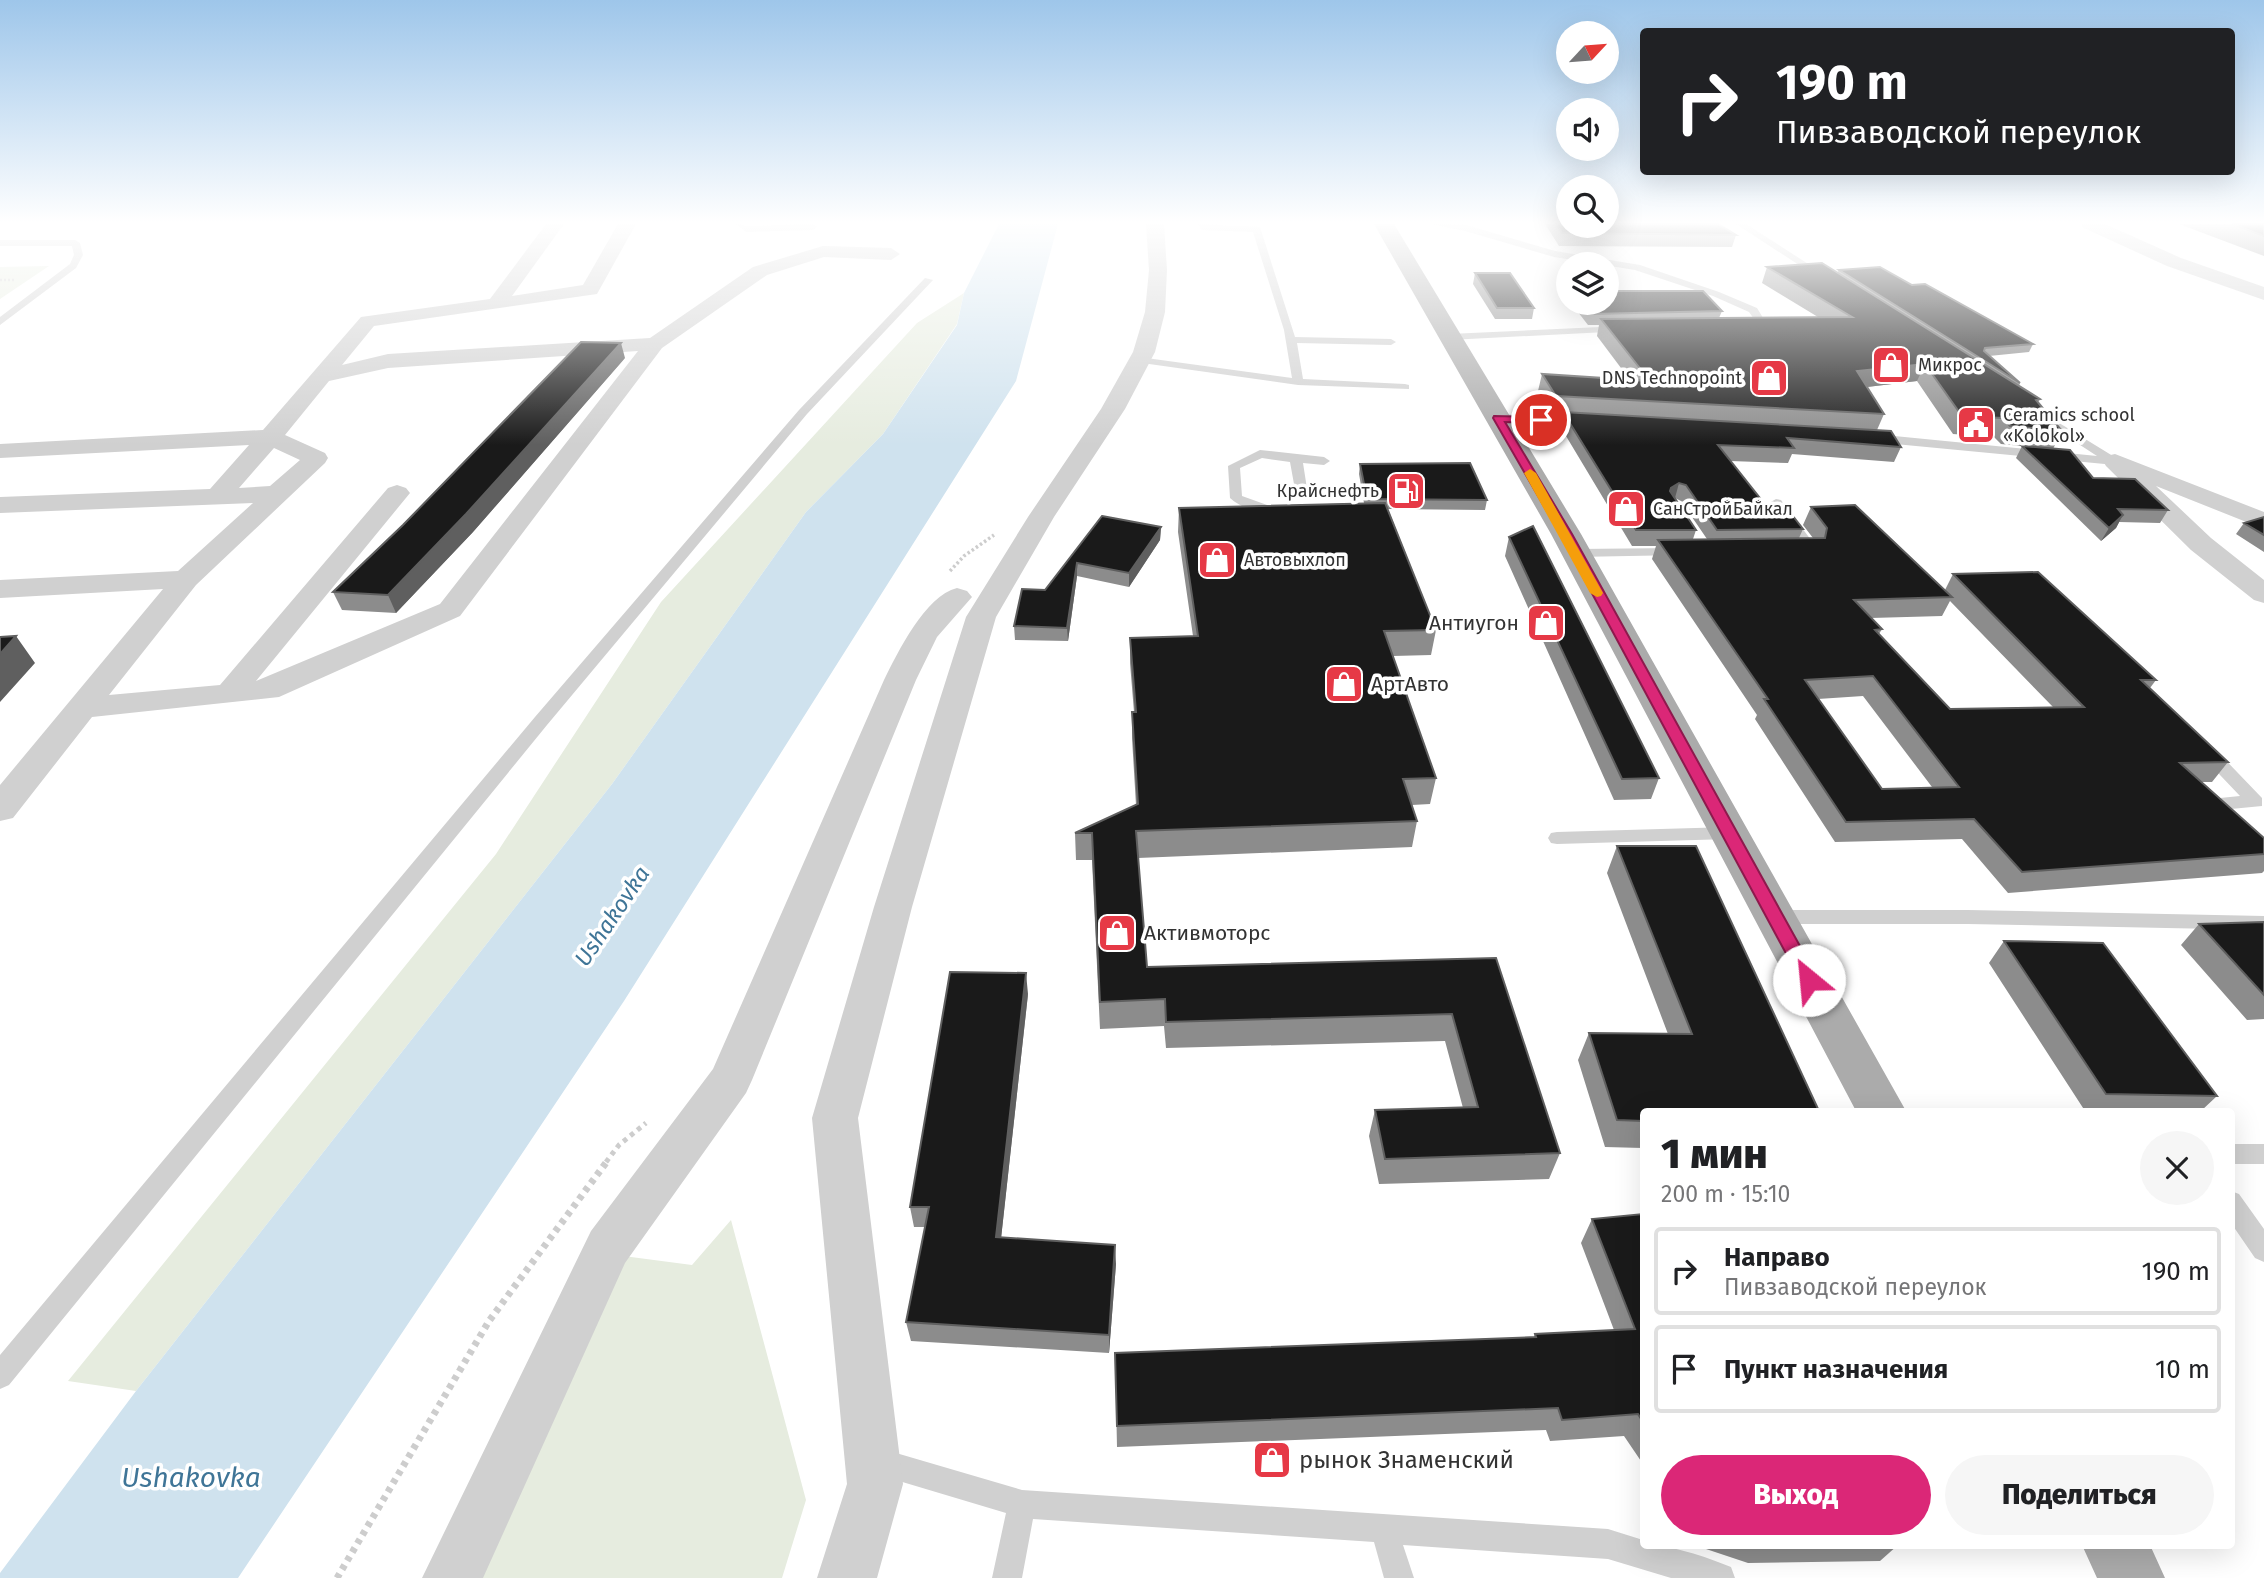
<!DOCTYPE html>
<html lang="ru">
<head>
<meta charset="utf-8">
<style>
	:root { --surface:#fff; --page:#f6f6f6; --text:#202124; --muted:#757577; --line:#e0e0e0; --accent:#db2777 }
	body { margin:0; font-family:"Fira Sans",sans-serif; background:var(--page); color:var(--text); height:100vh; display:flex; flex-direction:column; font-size:26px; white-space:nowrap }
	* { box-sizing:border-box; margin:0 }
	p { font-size:23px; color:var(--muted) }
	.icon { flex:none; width:38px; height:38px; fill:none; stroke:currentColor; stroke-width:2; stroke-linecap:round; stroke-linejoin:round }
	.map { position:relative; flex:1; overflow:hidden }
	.side { position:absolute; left:1640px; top:1108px; width:595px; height:441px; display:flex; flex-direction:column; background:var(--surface); border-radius:7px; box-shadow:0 7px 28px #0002 }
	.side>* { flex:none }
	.banner { position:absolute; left:1640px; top:28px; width:595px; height:147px; border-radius:7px; box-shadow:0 7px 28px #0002; background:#202124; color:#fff; overflow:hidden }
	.needle { width:46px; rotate:64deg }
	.buttons { position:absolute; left:1556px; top:21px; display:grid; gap:14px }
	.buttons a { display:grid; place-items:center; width:63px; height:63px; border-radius:50%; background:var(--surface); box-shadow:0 7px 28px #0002; font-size:35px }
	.pin { position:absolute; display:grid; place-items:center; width:60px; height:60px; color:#fff; margin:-30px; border:4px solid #fff; border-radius:50%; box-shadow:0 2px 7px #0007 }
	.me { position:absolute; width:77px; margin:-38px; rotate:332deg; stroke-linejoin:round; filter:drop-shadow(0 0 5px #0008) }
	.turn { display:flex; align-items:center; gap:24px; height:147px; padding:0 21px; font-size:32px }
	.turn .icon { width:91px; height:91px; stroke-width:2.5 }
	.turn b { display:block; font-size:49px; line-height:60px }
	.round { display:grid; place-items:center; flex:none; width:74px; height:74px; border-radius:37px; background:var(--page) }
	.headline { display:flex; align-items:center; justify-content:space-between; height:119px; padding:0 21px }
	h1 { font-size:42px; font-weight:800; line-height:52px }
	.action { display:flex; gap:14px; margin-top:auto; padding:14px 21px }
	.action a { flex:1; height:80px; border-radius:42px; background:var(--accent); color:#fff; font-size:28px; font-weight:800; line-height:80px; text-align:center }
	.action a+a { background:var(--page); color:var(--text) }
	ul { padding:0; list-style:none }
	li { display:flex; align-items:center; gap:21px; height:88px; margin:0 14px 10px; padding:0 7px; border:4px solid var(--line); border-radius:7px }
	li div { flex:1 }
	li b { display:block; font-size:26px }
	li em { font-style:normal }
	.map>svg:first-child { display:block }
	.green { fill:#e6ecdf }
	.water { fill:#cfe2ee }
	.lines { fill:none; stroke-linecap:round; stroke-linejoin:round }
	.path-far3 { stroke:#cdcdcd; stroke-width:2.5; stroke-dasharray:2 2; stroke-linecap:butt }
	.path-far2 { stroke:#cdcdcd; stroke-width:3.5; stroke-dasharray:2.5 2.5; stroke-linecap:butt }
	.path-far1 { stroke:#cdcdcd; stroke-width:5; stroke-dasharray:4.5 4.5; stroke-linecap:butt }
	.path { stroke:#cdcdcd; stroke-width:7; stroke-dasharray:5 5; stroke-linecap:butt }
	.lane { fill:#d0d0d0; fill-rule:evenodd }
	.street { fill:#d0d0d0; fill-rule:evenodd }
	.primary { fill:#ababab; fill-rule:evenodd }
	.wall { fill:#8c8c8c; fill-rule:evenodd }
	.shaded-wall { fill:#5f5f5f }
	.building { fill:#1a1a1a; stroke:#5f5f5f; stroke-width:2; fill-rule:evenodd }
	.route { fill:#db2777; stroke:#8e194d; stroke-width:2 }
	.slow { fill:#f59e0b }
	.labels { text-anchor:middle; stroke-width:7; stroke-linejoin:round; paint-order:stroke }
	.far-poi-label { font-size:18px; fill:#333; stroke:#fff; text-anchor:start }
	.poi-label { font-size:21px; fill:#333; stroke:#fff; text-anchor:start }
	.water-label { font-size:23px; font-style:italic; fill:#3f7597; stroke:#fff }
	.near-poi-label { font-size:24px; fill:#333; stroke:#fff; text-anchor:start }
	.near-water-label { font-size:28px; font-style:italic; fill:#3f7597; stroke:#fff }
</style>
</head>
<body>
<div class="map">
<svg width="2264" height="1578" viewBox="0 0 2264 1578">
	<rect width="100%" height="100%" fill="#fff"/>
	<path class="green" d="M 49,266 L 0,299 L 0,267 Z
		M 964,293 L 957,324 L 883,434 L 806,512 L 612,784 L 136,1391 L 68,1381 L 496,854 L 661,602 L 917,323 Z
		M 731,1220 L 806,1500 L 782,1578 L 436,1578 L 593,1252 L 692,1265 Z"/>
	<path class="water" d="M 999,224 L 1058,224 L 1016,381 L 624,1001 L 238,1578 L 0,1578 L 0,1573 L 136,1391 L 612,784 L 806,512 L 883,434 L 957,325 L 964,293 Z"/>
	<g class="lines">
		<path class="path-far3" d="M 0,280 L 16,280"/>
		<path class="path-far2" d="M 950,571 L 964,556 L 994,535"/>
		<path class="path-far1" d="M 606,1162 L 619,1145 L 646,1123"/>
		<path class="path" d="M 337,1578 L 489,1321 L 608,1160"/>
		<path class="lane" d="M 736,224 L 748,226 L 813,224 L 817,227 L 813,230 L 746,232 Z
			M 1198,224 L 1260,227 L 1295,337 L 1391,339 L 1396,342 L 1391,345 L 1297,343 L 1303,379 L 1405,384 L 1409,385 L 1409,389 L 1298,385 L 1135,362 L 1135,358 L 1139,357 L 1292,378 L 1284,330 L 1253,232 L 1202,230 Z
			M 1431,224 L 1466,225 L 1555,251 L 1640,265 L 1719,292 L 1757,308 L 1765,321 L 1737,328 L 1737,324 L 1754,319 L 1749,312 L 1713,296 L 1635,270 L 1554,257 L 1465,231 Z
			M 1736,224 L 1746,224 L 1827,276 L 1819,278 Z
			M 0,240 L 75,240 L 80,243 L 83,255 L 76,268 L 0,325 L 0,317 L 70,264 L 74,255 L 72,246 L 0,246 Z
			M 925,278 L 933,280 L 807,414 L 547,725 L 9,1385 L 0,1389 L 0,1355 L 535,717 L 799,410 Z
			M 1622,326 L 1626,327 L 1626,331 L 1449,340 L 1444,337 L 1449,334 Z
			M 2038,410 L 2121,461 L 2115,465 L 1874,442 L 1868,438 L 1874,434 L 2097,456 L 2034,415 L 2034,411 Z
			M 1498,414 L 1584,418 L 1590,422 L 1584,426 L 1494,420 L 1494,416 Z
			M 1260,450 L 1324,457 L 1330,461 L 1324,465 L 1303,463 L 1308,495 L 1302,499 L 1296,495 L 1290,462 L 1262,458 L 1240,468 L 1242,496 L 1284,511 C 1271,521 1241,508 1230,498 L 1228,466 Z
			M 1776,499 L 1781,500 L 1817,548 L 1817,554 L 1802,554 L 1800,551 L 1803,548 L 1769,503 Z
			M 1677,548 L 1682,549 L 1682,555 L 1576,557 L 1569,553 L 1576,549 Z
			M 2207,746 L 2213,747 L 2262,798 L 2262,806 L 2231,809 L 2233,812 L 2230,816 L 2218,816 L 2207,803 L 2210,799 L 2240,796 L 2201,755 L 2199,751 Z
			M 1730,827 L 1736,829 L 1739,833 L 1736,837 L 1730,839 L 1557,844 L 1551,843 L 1548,838 L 1551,833 L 1557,832 Z
			M 1776,910 L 1968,910 L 2264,916 L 2264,930 L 1968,924 L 1776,924 L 1769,922 L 1766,917 L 1769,912 Z
			M 2231,1144 L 2264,1144 L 2264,1164 L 2231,1164 Z
			M 2231,1191 L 2239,1194 L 2264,1229 L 2264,1262 L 2255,1258 L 2231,1223 Z
			M 879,1448 L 1022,1490 L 1608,1529 L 1643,1540 L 1643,1545 C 1672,1545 1704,1556 1731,1567 L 1735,1578 L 1671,1578 L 1608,1559 L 1403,1545 L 1414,1578 L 1384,1578 L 1374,1542 L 1033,1519 L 1022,1578 L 992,1578 L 1006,1513 L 869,1472 L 865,1462 L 869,1452 Z"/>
		<path class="street" d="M 546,224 L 564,224 L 512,296 L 583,285 L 618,224 L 636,224 L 597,294 L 374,326 L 342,365 L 388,354 L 650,338 L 753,267 L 823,246 L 891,248 L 900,254 L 891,260 L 824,257 L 767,275 L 662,348 L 460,616 L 279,697 L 92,717 L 13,818 L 0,821 L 0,785 L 163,589 L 0,598 L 0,580 L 178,571 L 253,503 L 0,513 L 0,497 L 210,489 L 249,445 L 0,458 L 0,444 L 263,430 L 361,317 L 490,299 ZM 638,351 L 440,604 L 256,681 L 410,493 L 406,488 L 397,485 L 388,488 L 220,685 L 109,695 L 196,585 L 325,463 L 328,458 L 325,453 L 285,435 L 329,381 L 388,368 ZM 274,448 L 300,460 L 270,486 L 239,488 Z
			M 1146,224 L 1164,224 L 1167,270 L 1165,312 L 1155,352 L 1125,409 L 1054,517 L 996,617 L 912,907 L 858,1118 L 903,1484 L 877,1578 L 817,1578 L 847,1484 L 812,1118 L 874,907 L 966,617 L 1028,517 L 1101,409 L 1133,352 L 1145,312 L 1149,270 Z
			M 2081,224 L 2105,224 L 2181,258 L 2264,287 L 2264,300 L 2167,266 L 2084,228 Z
			M 2115,454 L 2264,512 L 2264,529 L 2156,486 L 2211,538 L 2264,580 L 2264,603 L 2254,600 L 2191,550 L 2106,466 L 2103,461 L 2106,456 Z
			M 957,588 L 967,591 L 972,597 L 937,637 L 916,680 L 752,1080 L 746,1093 L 625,1263 L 483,1578 L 422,1578 L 591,1231 L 713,1069 L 884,680 C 898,652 925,596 957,588 Z"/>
		<path class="primary" d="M 1374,224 L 1394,224 L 1581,534 L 1906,1111 L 1856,1111 L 1551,534 Z
			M 2082,1545 L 2150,1545 L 2165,1578 L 2097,1578 Z"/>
	</g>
	<path class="wall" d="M 1545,224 L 1568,224 L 1736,235 L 1732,247 L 1559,246 Z
		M 2179,224 L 2264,224 L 2264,256 Z
		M 1767,267 L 1837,273 L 1839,270 L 1912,285 L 2033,344 L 2029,352 L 1989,356 L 2020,383 L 2019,386 L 2040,399 L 2038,402 L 2062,431 L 2053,449 L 2093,478 L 2168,510 L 2160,523 L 2119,522 L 2116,528 L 2101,541 L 2016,458 L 2022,446 L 2001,444 L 1994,437 L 1953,434 L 1917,381 L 1867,387 L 1884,414 L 1877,430 L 1901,447 L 1894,462 L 1792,454 L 1788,463 L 1730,461 L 1771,512 L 1803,529 L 1799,538 L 1813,538 L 1803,525 L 1811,507 L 1945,590 L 1953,574 L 2156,680 L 2150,688 L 2228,762 L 2212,782 L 2202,782 L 2264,838 L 2264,871 L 2262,873 L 2008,893 L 1962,839 L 1835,842 L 1755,719 L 1757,715 L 1652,559 L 1656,546 L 1632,546 L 1560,426 L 1562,415 L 1552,414 L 1538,391 L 1542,374 L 1630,380 L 1597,336 L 1599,325 L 1588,325 L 1571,303 L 1606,303 L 1722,311 L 1719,318 L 1818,317 L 1762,283 ZM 1675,498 L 1681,501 L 1707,539 L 1693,539 L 1696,530 ZM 1950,601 L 2053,707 L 1950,709 L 1879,634 L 1882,629 L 1871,618 L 1942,616 ZM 1863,696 L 1932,787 L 1882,789 L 1818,699 Z
		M 1475,273 L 1534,308 L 1532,319 L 1495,319 L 1473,284 Z
		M 625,358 L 473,532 L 396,613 L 342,610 L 333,592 Z
		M 1360,464 L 1487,500 L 1485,510 L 1388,509 L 1436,630 L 1431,655 L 1393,656 L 1436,778 L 1430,804 L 1412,805 L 1417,821 L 1412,847 L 1138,858 L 1147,967 L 1496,958 L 1560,1153 L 1549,1179 L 1379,1184 L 1369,1136 L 1375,1110 L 1463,1108 L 1445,1041 L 1166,1048 L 1164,1026 L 1100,1029 L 1092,860 L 1076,860 L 1075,833 L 1136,805 L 1132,738 L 1132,712 L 1134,712 L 1130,663 L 1130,638 L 1193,636 L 1178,532 L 1179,508 L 1364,503 L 1359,474 Z
		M 1102,516 L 1161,527 L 1160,540 L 1129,587 L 1077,576 L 1068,641 L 1015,640 L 1014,626 L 1045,590 Z
		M 2264,517 L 2264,552 L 2236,534 L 2244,523 Z
		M 1509,537 L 1659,778 L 1651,799 L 1614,800 L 1505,556 Z
		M 1617,846 L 1819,1111 L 1643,1111 L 1643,1148 L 1605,1147 L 1578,1060 L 1589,1033 L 1668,1034 L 1607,873 Z
		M 2264,922 L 2264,1019 L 2247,1020 L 2181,945 L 2199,924 Z
		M 2004,941 L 2217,1096 L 2201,1111 L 2085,1111 L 1989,963 Z
		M 1028,994 L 1001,1238 L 1116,1264 L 1109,1353 L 911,1341 L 906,1322 L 925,1227 L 914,1227 L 910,1207 Z
		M 1643,1214 L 1643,1464 L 1624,1436 L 1550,1441 L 1546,1430 L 1117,1447 L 1115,1353 L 1534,1337 L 1535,1334 L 1614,1330 L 1581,1243 L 1592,1219 Z
		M 1699,1545 L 1898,1545 L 1880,1561 L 1748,1563 L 1700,1547 Z"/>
	<path class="shaded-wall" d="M 621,343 L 625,358 L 473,532 L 396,613 L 388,595 Z
		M 1925,364 L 1917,381 L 1850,389 L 1857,371 Z
		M 1679,483 L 1675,498 L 1666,503 L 1671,488 Z
		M 2123,515 L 2116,528 L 2101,541 L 2109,528 Z
		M 1161,527 L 1160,540 L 1129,587 L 1129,573 Z
		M 1077,563 L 1077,576 L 1068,641 L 1067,628 Z
		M 16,636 L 35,663 L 0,702 L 0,654 Z
		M 1026,973 L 1028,994 L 999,1257 L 996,1237 Z
		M 1115,1245 L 1116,1264 L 1109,1353 L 1109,1335 Z"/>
	<path class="building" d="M 1556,224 L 1568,224 L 1568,226 L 1606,226 L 1606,224 L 1718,224 L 1736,235 L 1562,233 Z
		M 2232,224 L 2264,224 L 2264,236 Z
		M 1822,263 L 2040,399 L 2036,400 L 2062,431 L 2010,426 L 2003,418 L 1962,416 L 1925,364 L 1857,371 L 1884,414 L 1556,396 L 1542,374 L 1650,381 L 1601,319 L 1852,317 L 1767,267 Z
		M 1880,267 L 1912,285 L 1925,284 L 2033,344 L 1985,348 L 1984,351 L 2020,383 L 1839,270 Z
		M 1475,273 L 1510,273 L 1534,308 L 1497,308 Z
		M 1606,291 L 1703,291 L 1722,311 L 1591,314 L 1582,303 L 1606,303 Z
		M 581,342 L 621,343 L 466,514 L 388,595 L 333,592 L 403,525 Z
		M 1563,412 L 1891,431 L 1901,447 L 1787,438 L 1794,448 L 1718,445 L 1771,512 L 1789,511 L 1803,529 L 1717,530 L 1686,485 L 1679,483 L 1671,488 L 1670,491 L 1696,530 L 1636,530 Z
		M 2022,446 L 2070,450 L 2093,478 L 2135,479 L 2168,510 L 2118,509 L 2123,515 L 2109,528 Z
		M 1470,463 L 1487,500 L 1367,499 L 1360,464 Z
		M 1385,503 L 1436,630 L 1384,631 L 1436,778 L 1403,779 L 1417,821 L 1136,831 L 1147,967 L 1496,958 L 1560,1153 L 1385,1159 L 1375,1110 L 1478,1107 L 1452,1014 L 1166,1022 L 1165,999 L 1100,1002 L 1092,833 L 1075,833 L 1138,804 L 1132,712 L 1136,712 L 1130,638 L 1198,636 L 1179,508 Z
		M 1855,505 L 1952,597 L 1854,600 L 1882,629 L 1875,630 L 1950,709 L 2084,707 L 1953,574 L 2038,572 L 2156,680 L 2141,680 L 2228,762 L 2180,763 L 2264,838 L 2264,854 L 2022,872 L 1974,819 L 1846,822 L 1764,699 L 1768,699 L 1658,540 L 1825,538 L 1827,528 L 1811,507 ZM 1873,676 L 1959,787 L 1882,789 L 1805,680 Z
		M 1102,516 L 1161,527 L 1129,573 L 1077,563 L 1067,628 L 1014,626 L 1022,589 L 1045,590 Z
		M 2264,517 L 2264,535 L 2244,523 Z
		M 1533,526 L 1659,778 L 1622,779 L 1509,537 Z
		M 16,636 L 0,654 L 0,637 Z
		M 1617,846 L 1696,846 L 1819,1111 L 1643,1111 L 1643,1121 L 1617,1120 L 1589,1033 L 1692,1034 Z
		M 2264,922 L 2264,995 L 2199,924 Z
		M 2004,941 L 2103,943 L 2217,1096 L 2106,1094 Z
		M 950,972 L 1026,973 L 996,1237 L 1115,1245 L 1109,1335 L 906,1322 L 929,1207 L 910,1207 Z
		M 1643,1214 L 1643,1422 L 1638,1414 L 1562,1420 L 1558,1408 L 1117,1426 L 1115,1353 L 1536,1337 L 1535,1334 L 1635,1329 L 1592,1219 Z"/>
	<linearGradient id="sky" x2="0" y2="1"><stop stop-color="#9ec6ea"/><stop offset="0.5" stop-color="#fff"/><stop offset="1" stop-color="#fff" stop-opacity="0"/></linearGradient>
	<rect width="2264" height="445" fill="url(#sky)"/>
	<path class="route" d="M 1494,416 L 1541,417 L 1547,420 L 1541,423 L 1505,422 L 1572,534 L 1816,975 L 1819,980 L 1816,985 L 1809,987 L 1803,985 L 1560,534 L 1493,418 Z"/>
	<path class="slow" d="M 1530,469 L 1536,473 L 1603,593 L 1601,596 L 1597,597 L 1590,593 L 1524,473 Z"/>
	<defs>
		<symbol id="shop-square" viewBox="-11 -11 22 22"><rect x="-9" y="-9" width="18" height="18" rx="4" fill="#e63946" stroke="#fff"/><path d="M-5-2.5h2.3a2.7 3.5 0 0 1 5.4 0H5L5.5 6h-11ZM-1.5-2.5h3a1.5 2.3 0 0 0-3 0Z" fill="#fff"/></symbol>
		<symbol id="civic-square" viewBox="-11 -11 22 22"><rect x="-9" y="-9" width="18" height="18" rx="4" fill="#e63946" stroke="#fff"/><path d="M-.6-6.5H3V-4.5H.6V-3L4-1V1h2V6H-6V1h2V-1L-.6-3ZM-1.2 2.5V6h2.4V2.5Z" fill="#fff"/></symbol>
		<symbol id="fuel-square" viewBox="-11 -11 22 22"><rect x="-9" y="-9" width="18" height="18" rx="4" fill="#e63946" stroke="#fff"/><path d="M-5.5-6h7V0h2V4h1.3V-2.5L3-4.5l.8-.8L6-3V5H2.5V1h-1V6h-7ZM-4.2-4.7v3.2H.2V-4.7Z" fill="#fff"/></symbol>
	</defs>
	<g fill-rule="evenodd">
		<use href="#shop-square" x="1869" y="343" width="44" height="44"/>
		<use href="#shop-square" x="1747" y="356" width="44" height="44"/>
		<use href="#civic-square" x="1954" y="403" width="44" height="44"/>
		<use href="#fuel-square" x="1384" y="469" width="44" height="44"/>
		<use href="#shop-square" x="1604" y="487" width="44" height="44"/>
		<use href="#shop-square" x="1195" y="538" width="44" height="44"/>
		<use href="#shop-square" x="1524" y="601" width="44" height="44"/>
		<use href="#shop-square" x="1322" y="662" width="44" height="44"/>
		<use href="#shop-square" x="1095" y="911" width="44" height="44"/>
		<use href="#shop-square" x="1250" y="1438" width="44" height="44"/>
	</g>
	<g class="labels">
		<g class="far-poi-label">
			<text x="1918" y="371">Микрос</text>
			<text x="1742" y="384" text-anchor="end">DNS Technopoint</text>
			<text x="2003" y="421">Ceramics school<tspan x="2003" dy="21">«Kolokol»</tspan></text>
			<text x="1379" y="497" text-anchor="end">Крайснефть</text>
			<text x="1653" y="515">СанСтройБайкал</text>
			<text x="1244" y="566">Автовыхлоп</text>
		</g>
		<g class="poi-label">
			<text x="1519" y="630" text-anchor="end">Антиугон</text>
			<text x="1371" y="691">АртАвто</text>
			<text x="1144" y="940">Активмоторс</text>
		</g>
		<g class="water-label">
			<text transform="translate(612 916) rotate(-56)" y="8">Ushakovka</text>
		</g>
		<g class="near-poi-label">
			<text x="1299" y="1468">рынок Знаменский</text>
		</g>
		<g class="near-water-label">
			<text x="191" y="1487">Ushakovka</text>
		</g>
	</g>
</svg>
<div class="buttons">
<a><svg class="needle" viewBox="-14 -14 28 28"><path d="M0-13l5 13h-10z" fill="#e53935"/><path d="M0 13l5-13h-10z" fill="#757577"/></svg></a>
<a><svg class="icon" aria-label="sound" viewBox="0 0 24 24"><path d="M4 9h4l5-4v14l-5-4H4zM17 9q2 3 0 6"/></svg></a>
<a><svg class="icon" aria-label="search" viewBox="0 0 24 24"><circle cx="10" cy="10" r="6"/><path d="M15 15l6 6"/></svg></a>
<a><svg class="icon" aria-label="layers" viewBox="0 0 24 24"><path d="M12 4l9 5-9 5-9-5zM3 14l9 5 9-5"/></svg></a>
</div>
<div class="pin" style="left:1541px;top:420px;background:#d93025"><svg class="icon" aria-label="arrive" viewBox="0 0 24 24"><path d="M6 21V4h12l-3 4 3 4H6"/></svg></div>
<svg class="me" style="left:1809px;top:980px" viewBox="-20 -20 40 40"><circle r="19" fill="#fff"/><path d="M0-13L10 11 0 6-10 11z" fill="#db2777"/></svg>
<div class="banner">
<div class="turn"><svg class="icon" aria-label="right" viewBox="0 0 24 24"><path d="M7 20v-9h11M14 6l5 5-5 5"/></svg><div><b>190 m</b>Пивзаводской переулок</div></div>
</div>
<section class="side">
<div class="headline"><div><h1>1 мин</h1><p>200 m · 15:10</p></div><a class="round"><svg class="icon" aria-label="close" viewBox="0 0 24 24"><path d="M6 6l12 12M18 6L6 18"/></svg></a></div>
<ul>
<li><svg class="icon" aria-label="right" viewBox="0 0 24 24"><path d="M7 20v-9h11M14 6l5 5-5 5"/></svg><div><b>Направо</b><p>Пивзаводской переулок</p></div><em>190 m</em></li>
<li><svg class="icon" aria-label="arrive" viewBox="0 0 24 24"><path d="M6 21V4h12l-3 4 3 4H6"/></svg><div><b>Пункт назначения</b></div><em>10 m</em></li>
</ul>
<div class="action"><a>Выход</a><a>Поделиться</a></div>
</section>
</div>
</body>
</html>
